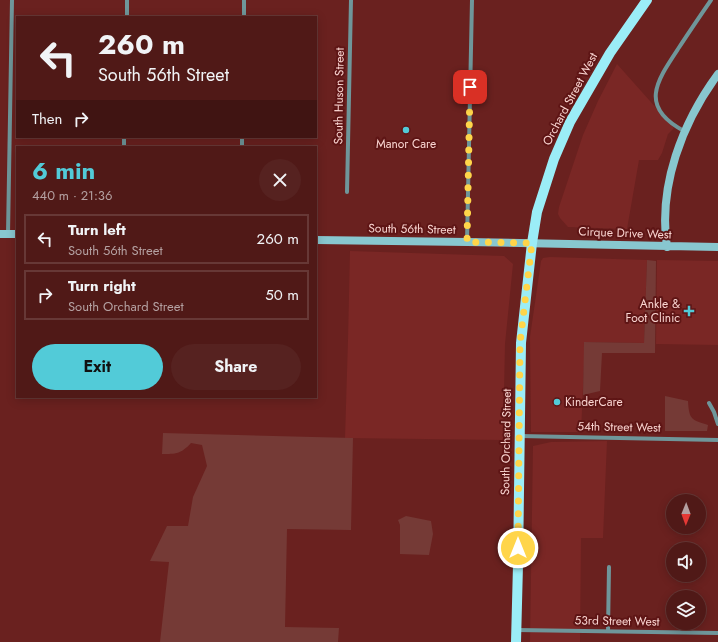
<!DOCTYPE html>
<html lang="en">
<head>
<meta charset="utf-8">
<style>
	:root { --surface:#501917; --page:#562220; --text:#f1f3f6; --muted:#b4a0a1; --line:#673836; --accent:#52cbd8 }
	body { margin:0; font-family:Jost,sans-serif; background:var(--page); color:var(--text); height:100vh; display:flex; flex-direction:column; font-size:15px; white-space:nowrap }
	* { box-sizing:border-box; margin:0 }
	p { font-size:13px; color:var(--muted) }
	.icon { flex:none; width:22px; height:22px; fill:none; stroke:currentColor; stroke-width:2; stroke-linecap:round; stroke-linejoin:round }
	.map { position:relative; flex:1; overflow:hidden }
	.side { position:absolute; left:16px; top:146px; width:301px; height:252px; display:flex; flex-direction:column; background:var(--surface); border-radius:0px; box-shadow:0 2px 10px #0003,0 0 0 1px var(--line) }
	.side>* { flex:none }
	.hud { position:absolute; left:16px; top:16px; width:301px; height:122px; border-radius:0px; box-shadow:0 2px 10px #0003,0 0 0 1px var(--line); background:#501917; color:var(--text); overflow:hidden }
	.needle { width:26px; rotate:181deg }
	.fabs { position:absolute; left:666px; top:494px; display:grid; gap:8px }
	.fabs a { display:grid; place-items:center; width:40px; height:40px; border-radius:50%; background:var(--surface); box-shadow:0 2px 10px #0003,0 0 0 1px var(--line); font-size:20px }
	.pin { position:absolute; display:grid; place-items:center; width:34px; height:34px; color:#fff; margin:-17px; border-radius:8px; box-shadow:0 2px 6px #0006 }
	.me { position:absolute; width:44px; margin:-22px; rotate:0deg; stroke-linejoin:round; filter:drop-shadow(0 0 3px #0008) }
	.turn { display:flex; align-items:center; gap:14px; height:84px; padding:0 16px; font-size:18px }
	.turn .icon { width:52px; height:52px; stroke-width:2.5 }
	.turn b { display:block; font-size:28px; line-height:34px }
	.then { display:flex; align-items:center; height:38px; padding:0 16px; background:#0003; gap:8px; font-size:15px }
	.round { display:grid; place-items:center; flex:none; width:42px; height:42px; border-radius:21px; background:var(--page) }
	.summary { display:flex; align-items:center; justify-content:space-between; height:68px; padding:0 16px }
	h1 { font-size:24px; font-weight:700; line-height:30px; color:var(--accent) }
	.action { display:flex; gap:8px; margin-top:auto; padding:8px 16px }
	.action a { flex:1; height:46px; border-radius:24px; background:var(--accent); color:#111; font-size:16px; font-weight:700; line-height:46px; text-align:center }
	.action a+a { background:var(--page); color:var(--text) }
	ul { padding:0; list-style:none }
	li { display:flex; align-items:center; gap:12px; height:50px; margin:0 8px 6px; padding:0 8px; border:2px solid var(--line); border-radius:0px }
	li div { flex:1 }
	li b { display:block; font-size:15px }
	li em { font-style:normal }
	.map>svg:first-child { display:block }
	.built { fill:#7a2725 }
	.green { fill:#753a36 }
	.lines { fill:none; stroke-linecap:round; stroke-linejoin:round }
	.street { stroke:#6f969a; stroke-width:4 }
	.secondary { stroke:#88c7cf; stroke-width:8 }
	.primary { stroke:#9bedf7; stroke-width:10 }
	.route { stroke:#ffd54a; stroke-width:7; stroke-dasharray:0 12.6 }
	.poi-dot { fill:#52cbd8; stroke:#5e1515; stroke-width:1.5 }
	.labels { text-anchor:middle; stroke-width:4; stroke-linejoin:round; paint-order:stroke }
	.street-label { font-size:12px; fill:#fad5d1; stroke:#5e1515 }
	.poi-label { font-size:12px; fill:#fad5d1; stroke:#5e1515 }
</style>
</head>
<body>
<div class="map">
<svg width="718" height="642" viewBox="0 0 718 642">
	<rect width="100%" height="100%" fill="#6a211f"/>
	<path class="built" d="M 617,64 L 674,128 L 668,134 L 662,153 L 658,160 L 639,160 L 627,229 L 568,227 L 560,218 L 558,214 L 559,207 L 583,135 L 598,101 Z
		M 350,251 L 504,256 L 513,264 L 505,344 L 503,440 L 345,438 L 348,340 Z
		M 550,257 L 647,260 L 644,343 L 585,342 L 581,432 L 531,432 L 530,337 L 541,261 L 543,258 Z
		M 657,260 L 718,261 L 718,345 L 656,344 Z
		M 607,441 L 603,538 L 581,538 L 580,642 L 530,642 L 533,446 L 551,442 Z"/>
	<path class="green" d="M 647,260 L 656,261 L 655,353 L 602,353 L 600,391 L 583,395 L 584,342 L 644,343 Z
		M 665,396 L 688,401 C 689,420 692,420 708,425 L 707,431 L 665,431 Z
		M 163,433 L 353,438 L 351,530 L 287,529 L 285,627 L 339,628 L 338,642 L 160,642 L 169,562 L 150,561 L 167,526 L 188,526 L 193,497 L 207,466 L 202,445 L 191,443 C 181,454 176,454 162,454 Z
		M 406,516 L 431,521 L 433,534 L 429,555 L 400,554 L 400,525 L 398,520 Z"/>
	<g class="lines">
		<path class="street" d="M 127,17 L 127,0
			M 244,17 L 244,0
			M 684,131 C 639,107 656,82 678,49 C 689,32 700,16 711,0
			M 124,147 L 124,137
			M 242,147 L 242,137
			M 347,192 L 351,0
			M 8,234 L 12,0
			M 467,242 L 472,0
			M 709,403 L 714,412 L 718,424
			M 520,436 L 718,440
			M 517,630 L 718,633
			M 608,631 L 609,567"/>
		<path class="secondary" d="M 0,234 L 17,234
			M 316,240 L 467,242 L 718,247
			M 667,247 C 658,186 682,123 718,74"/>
		<path class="primary" d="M 516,642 L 518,565 L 521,343 L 532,243 L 537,212 L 554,159 L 570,122 L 610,53 L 647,0"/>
	</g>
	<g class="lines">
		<path class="route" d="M 470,87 L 467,242 L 532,243 L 520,343 L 518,548"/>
	</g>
	<g class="poi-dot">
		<circle cx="406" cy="130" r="4"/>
		<path d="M687 305h4v4h4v4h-4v4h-4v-4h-4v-4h4z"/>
		<circle cx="557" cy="402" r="4"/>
	</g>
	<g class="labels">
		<g class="street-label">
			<text transform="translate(339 96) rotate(-89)" y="4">South Huson Street</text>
			<text transform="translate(570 99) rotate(-62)" y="4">Orchard Street West</text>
			<text transform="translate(412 229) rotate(1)" y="4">South 56th Street</text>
			<text transform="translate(625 233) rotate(2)" y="4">Cirque Drive West</text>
			<text transform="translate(619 427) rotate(1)" y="4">54th Street West</text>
			<text transform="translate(506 442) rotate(-89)" y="4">South Orchard Street</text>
			<text transform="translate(617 621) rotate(1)" y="4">53rd Street West</text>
		</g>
		<g class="poi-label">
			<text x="406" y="148">Manor Care</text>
			<text x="680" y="308" text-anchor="end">Ankle &amp;<tspan x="680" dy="14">Foot Clinic</tspan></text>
			<text x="565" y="406" text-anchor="start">KinderCare</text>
		</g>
	</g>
</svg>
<div class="fabs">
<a><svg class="needle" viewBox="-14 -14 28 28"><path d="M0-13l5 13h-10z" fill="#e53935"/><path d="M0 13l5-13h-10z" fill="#b4a0a1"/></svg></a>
<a><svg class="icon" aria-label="sound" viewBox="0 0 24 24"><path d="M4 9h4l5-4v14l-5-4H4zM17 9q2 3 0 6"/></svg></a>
<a><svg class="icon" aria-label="layers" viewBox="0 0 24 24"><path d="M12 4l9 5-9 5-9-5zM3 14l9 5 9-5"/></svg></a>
</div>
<div class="pin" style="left:470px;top:87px;background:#d93025"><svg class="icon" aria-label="arrive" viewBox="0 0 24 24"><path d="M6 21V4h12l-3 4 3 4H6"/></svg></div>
<svg class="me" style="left:518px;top:548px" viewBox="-20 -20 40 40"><circle r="17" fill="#ffd54a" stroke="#fff" stroke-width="3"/><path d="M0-11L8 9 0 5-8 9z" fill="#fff"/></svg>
<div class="hud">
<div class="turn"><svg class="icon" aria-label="left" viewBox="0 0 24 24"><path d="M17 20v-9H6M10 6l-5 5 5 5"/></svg><div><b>260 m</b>South 56th Street</div></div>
<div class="then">Then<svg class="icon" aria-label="right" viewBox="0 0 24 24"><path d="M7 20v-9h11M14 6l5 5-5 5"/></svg></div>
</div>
<section class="side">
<div class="summary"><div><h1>6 min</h1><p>440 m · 21:36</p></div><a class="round"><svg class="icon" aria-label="close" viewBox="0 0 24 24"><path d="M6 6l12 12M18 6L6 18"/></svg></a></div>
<ul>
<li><svg class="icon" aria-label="left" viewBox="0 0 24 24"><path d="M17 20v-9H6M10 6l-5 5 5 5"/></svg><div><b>Turn left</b><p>South 56th Street</p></div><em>260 m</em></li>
<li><svg class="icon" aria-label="right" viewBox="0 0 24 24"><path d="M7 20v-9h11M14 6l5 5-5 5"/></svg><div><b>Turn right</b><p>South Orchard Street</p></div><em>50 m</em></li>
</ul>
<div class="action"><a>Exit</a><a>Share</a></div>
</section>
</div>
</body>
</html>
